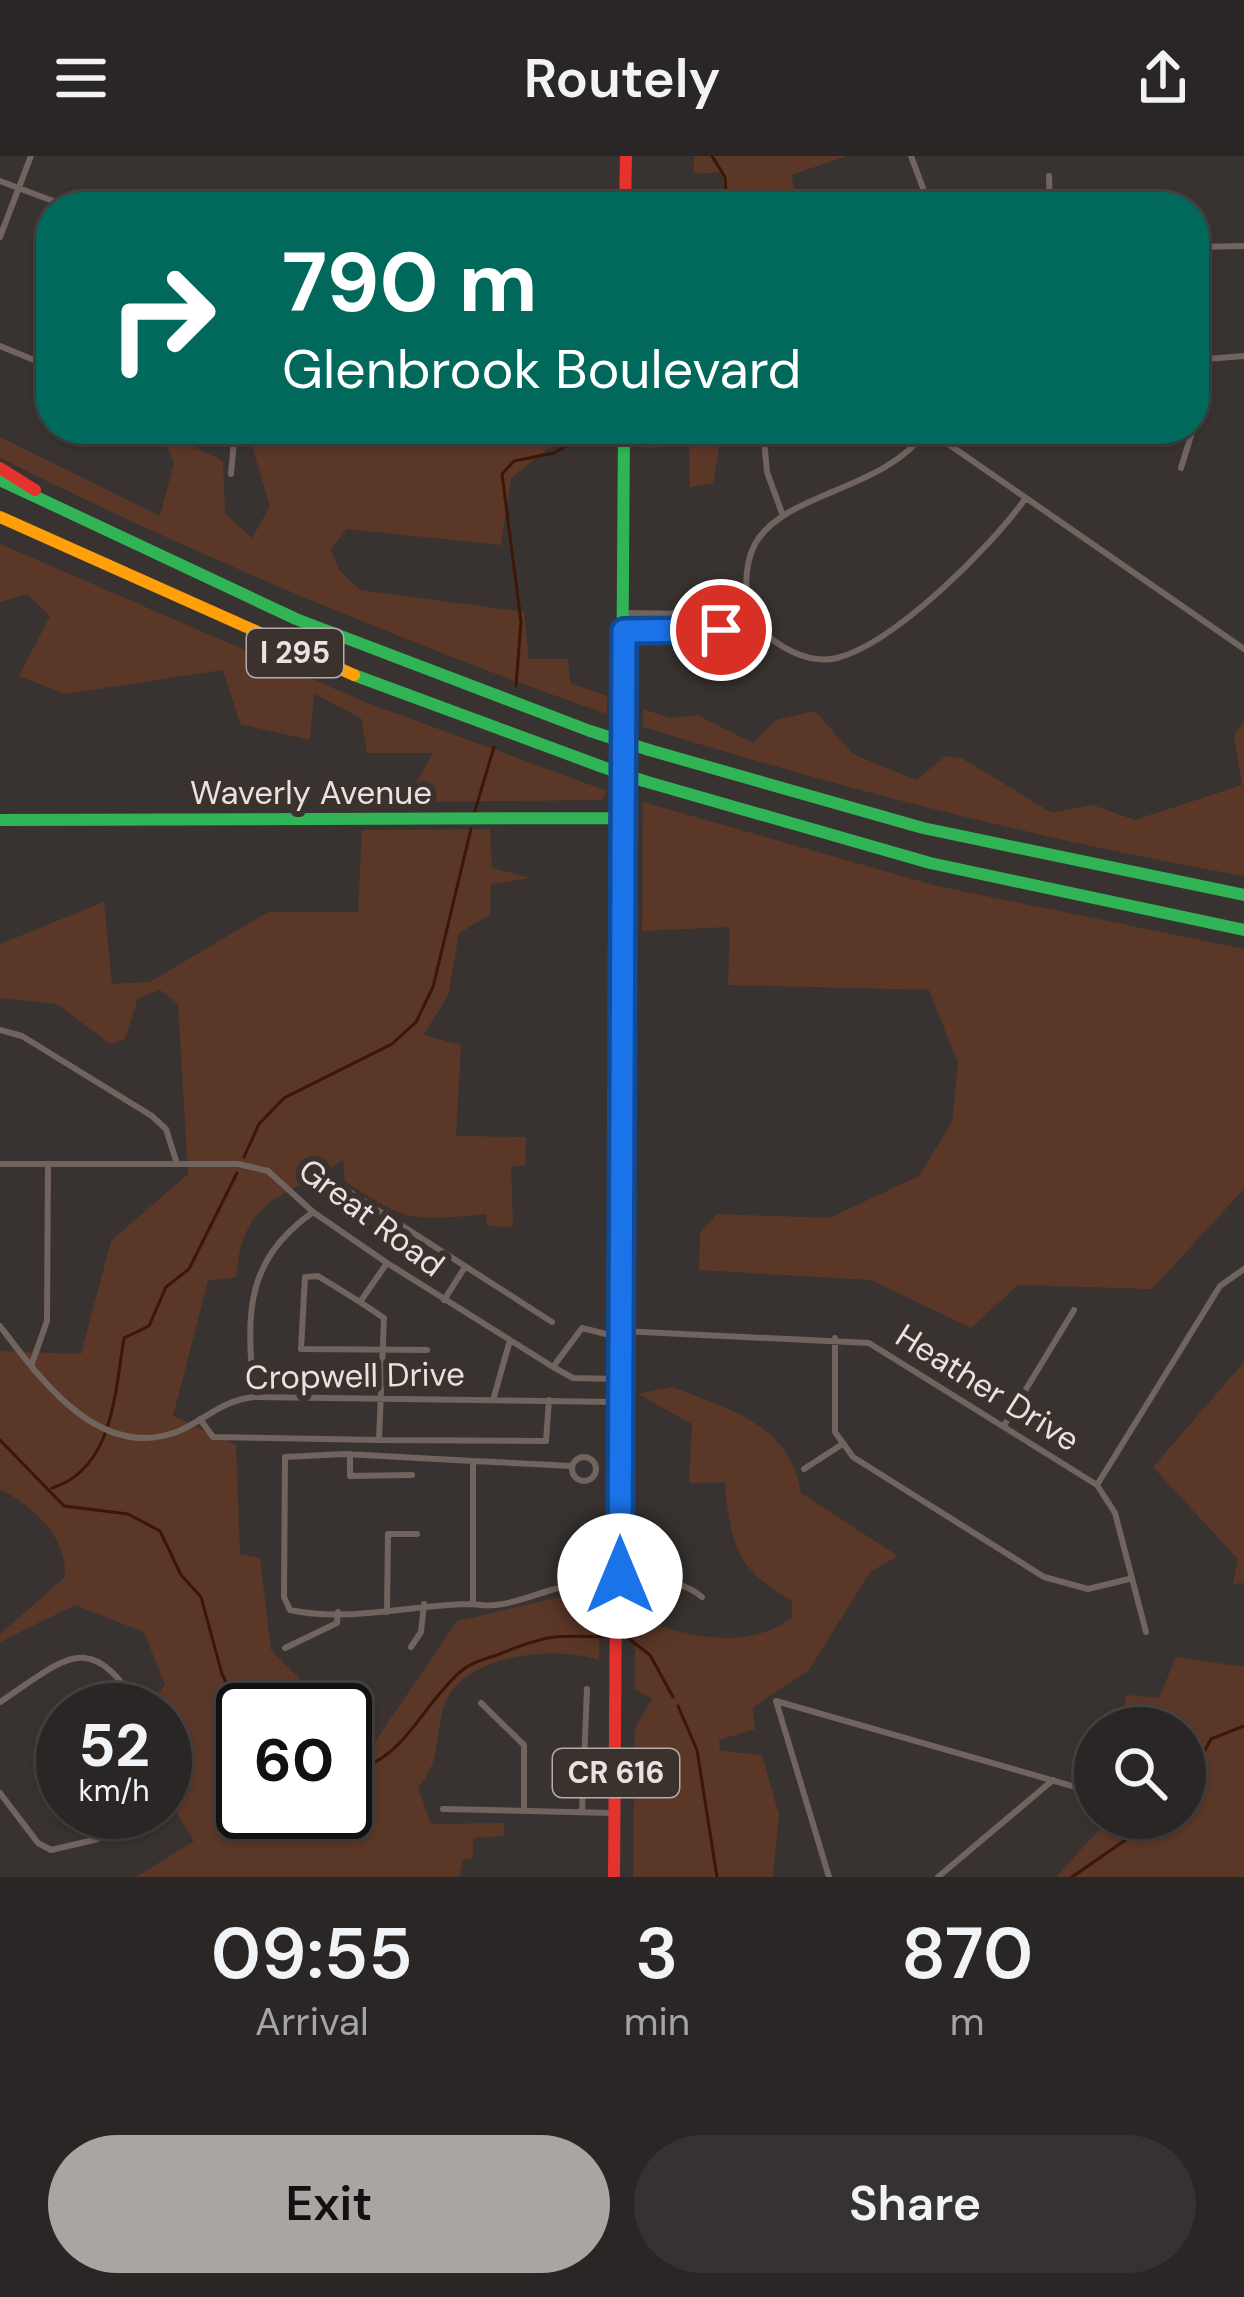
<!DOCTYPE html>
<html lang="en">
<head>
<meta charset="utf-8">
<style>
	:root { --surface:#2a2625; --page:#363232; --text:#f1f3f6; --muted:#a5a5a7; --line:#464342; --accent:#aaa5a3 }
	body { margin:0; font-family:"DM Sans",sans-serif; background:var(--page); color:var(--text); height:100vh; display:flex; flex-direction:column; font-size:45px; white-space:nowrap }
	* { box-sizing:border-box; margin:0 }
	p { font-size:39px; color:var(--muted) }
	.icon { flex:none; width:66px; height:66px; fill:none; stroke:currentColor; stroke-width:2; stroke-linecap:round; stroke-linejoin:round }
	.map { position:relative; height:1721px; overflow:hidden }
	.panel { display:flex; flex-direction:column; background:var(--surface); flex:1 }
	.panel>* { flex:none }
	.top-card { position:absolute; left:36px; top:36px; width:1173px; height:252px; border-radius:48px; box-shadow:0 3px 9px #0004,0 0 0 3px var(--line); background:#00695c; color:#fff; overflow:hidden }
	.controls { position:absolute; left:1074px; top:1551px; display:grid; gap:24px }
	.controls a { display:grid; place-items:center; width:132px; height:132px; border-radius:50%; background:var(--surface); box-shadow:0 3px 9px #0004,0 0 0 3px var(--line); font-size:60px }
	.speed { position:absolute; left:36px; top:1527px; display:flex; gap:24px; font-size:60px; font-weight:700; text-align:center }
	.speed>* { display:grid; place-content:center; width:156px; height:156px; border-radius:50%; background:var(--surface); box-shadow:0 3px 9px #0004,0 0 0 3px var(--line); line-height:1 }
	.speed small { font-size:30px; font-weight:400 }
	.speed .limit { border:6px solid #111; border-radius:18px; background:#fff; color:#111 }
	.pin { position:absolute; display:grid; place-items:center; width:102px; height:102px; color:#fff; margin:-51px; border:6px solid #fff; border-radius:50%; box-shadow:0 3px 12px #0007 }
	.me { position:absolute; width:132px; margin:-66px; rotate:0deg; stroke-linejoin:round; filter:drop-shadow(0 0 9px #0008) }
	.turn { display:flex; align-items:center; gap:42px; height:252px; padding:0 48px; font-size:54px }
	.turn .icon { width:156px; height:156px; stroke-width:2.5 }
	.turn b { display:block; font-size:84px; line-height:102px }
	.eta { display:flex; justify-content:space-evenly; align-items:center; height:204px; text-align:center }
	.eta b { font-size:72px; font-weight:600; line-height:84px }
	.primary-button { display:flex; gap:24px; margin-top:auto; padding:24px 48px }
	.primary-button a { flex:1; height:138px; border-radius:72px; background:var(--accent); color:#111; font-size:48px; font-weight:600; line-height:138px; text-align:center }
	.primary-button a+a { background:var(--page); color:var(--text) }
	header { display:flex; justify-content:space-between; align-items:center; height:156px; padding:0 48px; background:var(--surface); font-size:54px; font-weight:600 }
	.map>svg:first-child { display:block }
	.green { fill:#5b3727 }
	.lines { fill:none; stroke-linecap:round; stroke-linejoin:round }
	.stream { stroke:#3d1705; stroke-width:3 }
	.street { stroke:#71635d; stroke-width:6 }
	.fast { stroke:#30b455; stroke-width:12 }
	.slow { stroke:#ff9f0a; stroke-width:12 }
	.jam { stroke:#e5322d; stroke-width:12 }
	.fast-bridge { stroke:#30b455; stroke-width:12 }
	.route-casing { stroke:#114b97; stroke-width:30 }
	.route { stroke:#1a73e8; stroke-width:21 }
	.labels { text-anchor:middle; stroke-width:12; stroke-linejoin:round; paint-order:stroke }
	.shield { fill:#3b322e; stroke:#b4adab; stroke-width:3 }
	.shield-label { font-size:30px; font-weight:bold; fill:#e8e2e0 }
	.street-label { font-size:33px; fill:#e8e2e0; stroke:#3b322e }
</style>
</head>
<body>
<header><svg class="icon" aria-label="menu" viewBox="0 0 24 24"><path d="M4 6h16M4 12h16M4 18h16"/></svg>Routely<svg class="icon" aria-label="share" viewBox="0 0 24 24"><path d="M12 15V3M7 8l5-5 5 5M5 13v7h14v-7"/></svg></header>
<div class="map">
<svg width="1244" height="1721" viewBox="0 0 1244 1721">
	<rect width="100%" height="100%" fill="#383331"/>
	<path class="green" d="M 694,0 L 847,0 L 791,19 L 799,51 L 726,51 L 722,16 L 694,18 Z
		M 159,273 L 223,305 L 225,358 L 252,382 L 270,350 L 247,273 L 608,273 L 608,289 L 565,279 L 511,322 L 501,389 L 347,373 L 331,393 L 340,415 L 360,434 L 524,456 L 529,503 L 568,503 L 570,527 L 607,540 L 607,558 C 399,485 197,400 0,302 L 0,281 L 160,360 L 174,307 Z
		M 644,273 L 722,273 L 713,327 L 690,331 L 689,290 L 644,292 Z
		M 0,388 L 365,546 L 607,635 L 602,644 L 405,646 L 433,597 L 367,597 L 361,562 L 314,538 L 310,584 L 240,568 L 223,514 L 65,538 L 19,520 L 50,460 L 27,438 L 0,446 Z
		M 643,553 L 670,562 L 697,559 L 753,587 L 776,564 L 815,555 L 853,598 L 916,624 L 946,600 L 963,603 L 1052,657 L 1092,649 L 1135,664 L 1242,629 L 1234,580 L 1244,565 L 1244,720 C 1040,684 841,632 643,571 Z
		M 643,646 L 937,730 L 1244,793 L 1244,1033 L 1152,1133 L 1018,1129 L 971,1172 L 871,1124 L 699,1114 L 700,1077 L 717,1058 L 829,1062 L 919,1020 L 952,966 L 958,907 L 929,834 L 728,829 L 730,771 L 642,775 Z
		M 490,673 L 492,712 L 531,722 L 491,728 L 490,759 L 459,777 L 448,840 L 423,879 L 461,889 L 456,980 L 526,981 L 525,1010 L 511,1010 L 513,1071 L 487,1070 L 486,1058 C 414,1065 406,1067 345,1025 L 343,1004 C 285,1044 243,1038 236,1121 L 208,1125 L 173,1260 L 236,1289 L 240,1398 L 260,1402 L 271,1494 L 323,1546 L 324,1554 L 243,1554 L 243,1656 L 345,1656 L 345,1579 L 374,1587 L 457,1465 L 590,1434 L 600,1440 L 599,1504 C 554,1489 458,1498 443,1553 C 434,1587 442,1602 418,1632 L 431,1668 L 504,1667 L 504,1680 L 473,1682 L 473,1702 L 463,1704 L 459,1721 L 136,1721 L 194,1685 L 165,1638 L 173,1601 L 165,1588 L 165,1554 L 146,1554 L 165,1529 L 144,1476 L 75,1449 L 0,1486 L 0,1478 L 65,1421 C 67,1380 34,1351 0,1333 L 0,1195 L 81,1198 L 111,1085 L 188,1018 L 178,848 L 160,834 L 138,842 L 125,883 L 110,888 L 57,848 L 0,842 L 0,788 L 104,746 L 112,828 L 150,826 L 268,756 L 358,756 L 362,674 Z
		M 1244,1206 L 1244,1427 L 1233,1428 L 1238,1403 L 1153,1311 Z
		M 672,1231 C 731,1254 790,1268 801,1337 L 898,1400 L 870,1416 L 809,1514 L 753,1551 L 755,1573 L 719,1584 L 720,1595 L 762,1599 L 779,1659 L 773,1721 L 633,1721 L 635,1572 L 652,1543 L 635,1533 L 635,1462 C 687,1480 744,1496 792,1462 L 792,1445 C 736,1413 730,1388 725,1326 L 689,1327 L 692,1268 L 638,1238 Z
		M 1176,1501 L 1244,1511 L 1244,1721 L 1056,1721 L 1110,1662 L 1185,1662 L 1185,1572 L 1101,1572 L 1097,1562 L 1120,1565 L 1127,1539 L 1159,1542 Z"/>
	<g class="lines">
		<path class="stream" d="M 712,0 L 725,21 L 727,51
			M 516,530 L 521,466 L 502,318 L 514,305 L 554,297 L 596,273
			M 474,658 L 494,591
			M 244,1001 L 259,968 L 284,942 L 392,888 L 416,866 L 433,831 L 471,673
			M 0,1284 L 64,1350 L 128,1358 L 160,1375 L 181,1419 L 201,1441 L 222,1518 L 243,1561
			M 52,1332 C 114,1313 115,1234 124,1182 L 149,1170 L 166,1131 L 189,1113 L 237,1017
			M 628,1482 L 650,1499 L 673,1541
			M 678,1550 L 697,1594 L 717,1721
			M 345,1617 C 406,1605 418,1553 460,1516 C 472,1505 487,1503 502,1497 C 549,1478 558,1479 609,1481
			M 1185,1631 L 1211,1583 L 1244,1570
			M 1072,1721 L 1137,1676 L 1146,1662"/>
		<path class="street" d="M 911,0 L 930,51
			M 1049,20 L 1050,51
			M 0,25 L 69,51
			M 0,81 L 31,0
			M 1194,91 L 1244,90
			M 0,190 L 51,211
			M 1194,204 L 1244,200
			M 763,273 L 767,316 L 783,360
			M 928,273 C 884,336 785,335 755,388 C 744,409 742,447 757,467 C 773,490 809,509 837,502 C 895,487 991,391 1025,343
			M 928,274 L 1244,493
			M 1181,312 L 1193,273
			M 231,318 L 235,273
			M 624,457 L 700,458 L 749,449
			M 624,475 L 706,476 L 755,466
			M 0,874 L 22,880 L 152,960 L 166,973 L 177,1008
			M 0,1008 L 238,1008 L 268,1015 L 313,1056 L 387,1107 L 553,1211 L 573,1222 L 615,1223
			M 348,1035 L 552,1166
			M 444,1144 L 465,1111
			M 360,1146 L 318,1120 L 305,1121 L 301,1193 L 427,1194
			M 0,1170 C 40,1223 100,1307 179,1275 C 206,1263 223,1244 254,1241 L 617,1246
			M 621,1175 L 869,1187 L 1097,1329 L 1115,1357 L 1146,1476
			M 835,1182 L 835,1276 L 853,1301 L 1044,1421 L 1088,1433 L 1129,1423
			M 31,1210 L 47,1165 L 48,1008
			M 553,1211 L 582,1172 L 618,1181
			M 254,1241 C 247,1161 242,1107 313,1056
			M 494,1241 L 510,1184
			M 200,1263 L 213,1281 L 379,1284 L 384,1162 L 360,1146 L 387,1107
			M 1005,1268 L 1074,1154
			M 379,1284 L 546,1285 L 549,1244
			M 350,1298 L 350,1320 L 412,1319
			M572 1313a12 12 0 1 1 24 0a12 12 0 1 1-24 0Z
			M 473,1305 L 572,1310
			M 804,1313 L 841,1289
			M 1097,1329 L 1220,1130 L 1244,1113
			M 473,1448 C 413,1448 350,1467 290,1454 L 284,1441 L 285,1301 L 345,1298 L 473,1305 L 473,1448 C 502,1454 528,1440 555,1433 C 596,1422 668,1412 702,1441
			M 387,1456 L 388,1378 L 417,1378
			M 411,1491 L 421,1476 L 424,1448
			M 285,1492 L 337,1467 L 338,1456
			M 776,1545 L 1079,1632
			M 776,1545 L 829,1721
			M 0,1546 C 69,1500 89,1472 141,1554
			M 481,1547 L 524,1589 L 524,1655
			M 165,1595 L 165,1616
			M 0,1637 L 38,1687 L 51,1694 L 98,1683 L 138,1656
			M 443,1653 L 612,1657
			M 582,1656 L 587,1533
			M 938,1721 L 1053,1624"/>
		<path class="fast" d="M 0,324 L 296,463 L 590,575
			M 354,519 L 600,610
			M 649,594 L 923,672 L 1244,739
			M 644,625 L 930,707 L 1244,774
			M 0,664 L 623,662
			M 617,1281 L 624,273"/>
		<path class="slow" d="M 0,361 L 354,519"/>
		<path class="jam" d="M 625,51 L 626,0
			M 0,312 L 35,334
			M 614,1721 L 617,1281"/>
		<path class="fast-bridge" d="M 590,575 L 649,594
			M 600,610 L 644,625"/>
	</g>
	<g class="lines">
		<defs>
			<path id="route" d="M 620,1420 L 624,475 L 721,474"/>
		</defs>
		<use href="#route" class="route-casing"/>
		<use href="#route" class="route"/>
	</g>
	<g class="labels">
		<g class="shield">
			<rect x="247" y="473" width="96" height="48" rx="9"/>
			<rect x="553" y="1593" width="126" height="48" rx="9"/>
		</g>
		<g class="shield-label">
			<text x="295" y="507">I 295</text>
			<text x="616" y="1627">CR 616</text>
		</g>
		<g class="street-label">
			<text x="311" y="648">Waverly Avenue</text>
			<text transform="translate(372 1061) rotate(37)" y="12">Great Road</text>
			<text transform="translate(355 1219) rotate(-1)" y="12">Cropwell Drive</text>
			<text transform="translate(988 1231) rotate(32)" y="12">Heather Drive</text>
		</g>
	</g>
</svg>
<div class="controls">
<a><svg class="icon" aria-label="search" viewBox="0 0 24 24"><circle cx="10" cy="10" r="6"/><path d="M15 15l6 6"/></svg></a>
</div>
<div class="speed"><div>52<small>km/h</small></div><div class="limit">60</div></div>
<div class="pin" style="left:721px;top:474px;background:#d93025"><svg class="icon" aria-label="arrive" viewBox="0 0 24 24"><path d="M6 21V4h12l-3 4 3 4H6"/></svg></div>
<svg class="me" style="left:620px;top:1420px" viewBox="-20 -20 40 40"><circle r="19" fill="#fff"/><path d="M0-13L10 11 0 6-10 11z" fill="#1a73e8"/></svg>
<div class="top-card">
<div class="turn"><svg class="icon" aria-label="right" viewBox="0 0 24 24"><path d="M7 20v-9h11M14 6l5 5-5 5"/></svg><div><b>790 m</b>Glenbrook Boulevard</div></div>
</div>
</div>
<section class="panel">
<div class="eta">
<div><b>09:55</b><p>Arrival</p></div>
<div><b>3</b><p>min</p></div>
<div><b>870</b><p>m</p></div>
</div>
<div class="primary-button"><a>Exit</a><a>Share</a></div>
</section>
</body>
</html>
